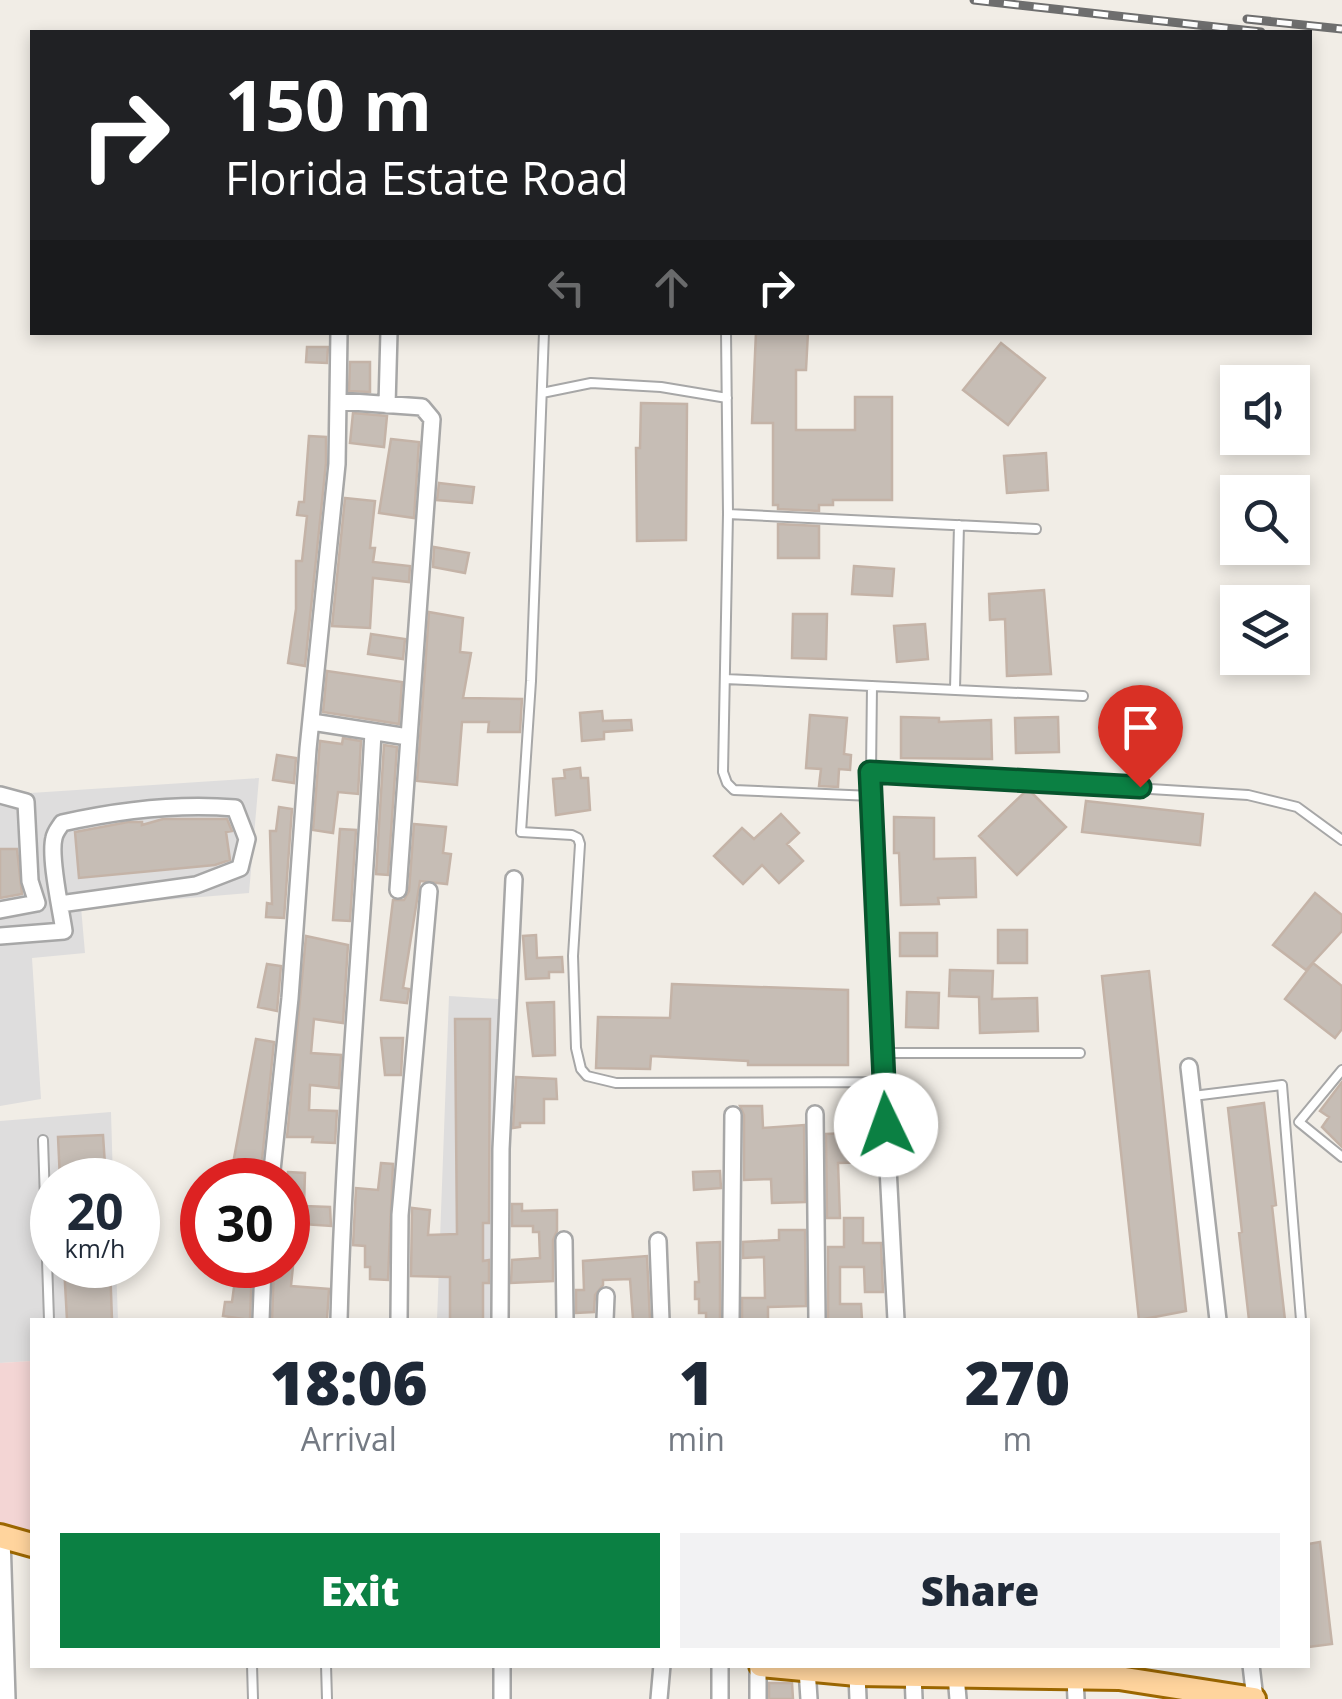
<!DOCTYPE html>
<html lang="en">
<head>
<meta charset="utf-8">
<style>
	:root { --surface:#fff; --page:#f2f2f3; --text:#1f2937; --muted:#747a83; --accent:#0b8043 }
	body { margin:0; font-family:"Open Sans",sans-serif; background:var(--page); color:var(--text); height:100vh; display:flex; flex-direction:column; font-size:38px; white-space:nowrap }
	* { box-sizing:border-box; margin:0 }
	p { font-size:32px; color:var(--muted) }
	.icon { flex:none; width:55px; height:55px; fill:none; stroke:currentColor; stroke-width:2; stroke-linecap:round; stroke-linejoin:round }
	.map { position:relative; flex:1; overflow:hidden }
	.panel { position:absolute; left:30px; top:1318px; width:1280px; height:350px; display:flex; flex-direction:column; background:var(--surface); border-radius:0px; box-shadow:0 5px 15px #0003 }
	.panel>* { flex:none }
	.top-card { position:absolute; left:30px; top:30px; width:1282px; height:305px; border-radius:0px; box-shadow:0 5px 15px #0003; background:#202124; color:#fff; overflow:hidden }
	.controls { position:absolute; left:1220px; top:365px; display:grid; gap:20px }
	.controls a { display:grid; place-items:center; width:90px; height:90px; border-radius:0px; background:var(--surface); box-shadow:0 5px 15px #0003; font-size:50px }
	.speed { position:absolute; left:30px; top:1158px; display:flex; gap:20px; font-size:50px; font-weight:700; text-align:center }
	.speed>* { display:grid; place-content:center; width:130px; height:130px; border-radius:50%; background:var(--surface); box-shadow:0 5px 15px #0003; line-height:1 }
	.speed small { font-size:25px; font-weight:400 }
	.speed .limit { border:15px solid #d22; background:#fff; color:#111 }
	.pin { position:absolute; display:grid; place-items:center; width:85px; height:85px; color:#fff; margin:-102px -42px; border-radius:50% 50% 50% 0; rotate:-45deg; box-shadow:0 0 10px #0007 }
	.pin .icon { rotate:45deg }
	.me { position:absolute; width:110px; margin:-55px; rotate:357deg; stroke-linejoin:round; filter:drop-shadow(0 0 8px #0008) }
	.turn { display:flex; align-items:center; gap:35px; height:210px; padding:0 30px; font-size:45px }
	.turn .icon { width:130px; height:130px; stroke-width:2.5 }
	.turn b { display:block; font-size:70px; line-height:85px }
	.lanes { display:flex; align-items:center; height:95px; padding:0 30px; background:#0003; justify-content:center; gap:50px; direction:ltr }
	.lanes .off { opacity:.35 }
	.eta { display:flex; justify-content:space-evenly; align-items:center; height:170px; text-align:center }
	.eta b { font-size:60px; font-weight:800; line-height:70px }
	.cta { display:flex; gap:20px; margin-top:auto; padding:20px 30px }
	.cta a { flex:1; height:115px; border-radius:0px; background:var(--accent); color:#fff; font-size:40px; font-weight:800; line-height:115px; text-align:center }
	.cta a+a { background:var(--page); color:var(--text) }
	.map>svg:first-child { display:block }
	.residential { fill:#dedddd }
	.commercial { fill:#f3d5d4 }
	.building { fill:#c6bdb5; stroke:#c4b3a7; stroke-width:2.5 }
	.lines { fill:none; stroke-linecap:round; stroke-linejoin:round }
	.service-casing { stroke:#a7a7a7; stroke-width:12 }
	.minor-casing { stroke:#a7a7a7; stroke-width:20 }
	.primary-casing { stroke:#9c6700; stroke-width:28 }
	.service { stroke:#fff; stroke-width:8 }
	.minor { stroke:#fff; stroke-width:15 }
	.primary { stroke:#ffd49d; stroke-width:22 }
	.rail-casing { stroke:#6e6e6e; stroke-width:9 }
	.rail { stroke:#fff; stroke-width:5; stroke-dasharray:15; stroke-linecap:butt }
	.route-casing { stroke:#07532c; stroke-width:25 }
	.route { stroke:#0b8043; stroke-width:18 }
</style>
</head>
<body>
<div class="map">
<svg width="1342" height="1699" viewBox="0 0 1342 1699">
	<rect width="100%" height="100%" fill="#f1ede6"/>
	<path class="residential" d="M 259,778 L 249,893 L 81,907 L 85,953 L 32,958 L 41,1099 L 0,1106 L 0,795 Z
		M 449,996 L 512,1000 L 503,1320 L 437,1320 Z
		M 111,1112 L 113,1180 L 52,1180 L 52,1265 L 116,1265 L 118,1320 L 32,1320 L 32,1361 L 0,1363 L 0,1121 Z"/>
	<path class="commercial" d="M 32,1361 L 32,1535 L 0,1527 L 0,1363 Z"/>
	<path class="building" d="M 756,332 L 808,332 L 806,370 L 796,370 L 796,430 L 855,430 L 855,397 L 892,397 L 892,500 L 833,500 L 833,505 L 819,505 L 819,511 L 778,509 L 778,505 L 773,505 L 773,423 L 752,423 Z
		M 1001,343 L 1045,378 L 1008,425 L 963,390 Z
		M 307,347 L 328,347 L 327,363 L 306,362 Z
		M 350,362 L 370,362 L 370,392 L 349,391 Z
		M 641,403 L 687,404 L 686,540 L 637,541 L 636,448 L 640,448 Z
		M 353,413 L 387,416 L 384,447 L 350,443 Z
		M 309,436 L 326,437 L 326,463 L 305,666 L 288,663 L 296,609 L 296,561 L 302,561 L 307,516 L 297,515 L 299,502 L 304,502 Z
		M 391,439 L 419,442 L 414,518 L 379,513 Z
		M 1046,453 L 1048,490 L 1007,493 L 1004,456 Z
		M 439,483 L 474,487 L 472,503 L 437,500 Z
		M 345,498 L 375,501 L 370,548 L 375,548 L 373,562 L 410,566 L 409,582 L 373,578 L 370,628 L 332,626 Z
		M 778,524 L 819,526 L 819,558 L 778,558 Z
		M 434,547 L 469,553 L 465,573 L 433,567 Z
		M 854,566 L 894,569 L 892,596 L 852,594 Z
		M 1044,590 L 1051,674 L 1007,676 L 1005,619 L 990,620 L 989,594 Z
		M 429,612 L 463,618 L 460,652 L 471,653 L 463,698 L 522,699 L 520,732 L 488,732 L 489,722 L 462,722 L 457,785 L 417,781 Z
		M 793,614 L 827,614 L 826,659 L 792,658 Z
		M 925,624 L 928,659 L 897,662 L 894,626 Z
		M 371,634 L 405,639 L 403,659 L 368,654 Z
		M 327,671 L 402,682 L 399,724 L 323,712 Z
		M 602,711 L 603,721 L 631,720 L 632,730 L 604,732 L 604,739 L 582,741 L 580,713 Z
		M 810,715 L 847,718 L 844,754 L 851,755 L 850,770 L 839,769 L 838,787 L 819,786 L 821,769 L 806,768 Z
		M 901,717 L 939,718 L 939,722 L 991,720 L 992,759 L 901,758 Z
		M 1058,717 L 1059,752 L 1016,753 L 1015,718 Z
		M 343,738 L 361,741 L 358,794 L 338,792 L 333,833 L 313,830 L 320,741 L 342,744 Z
		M 384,745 L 397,747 L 388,875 L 376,874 Z
		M 277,755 L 296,758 L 294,783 L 273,780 Z
		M 580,768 L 581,778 L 588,778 L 590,810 L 556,815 L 553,779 L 565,778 L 564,770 Z
		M 1028,789 L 1066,827 L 1017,875 L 979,836 Z
		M 1086,801 L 1203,814 L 1200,845 L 1082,832 Z
		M 279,807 L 292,809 L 284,918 L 266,917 L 267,903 L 272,904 L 270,831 L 276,831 Z
		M 781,814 L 799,833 L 787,844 L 803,861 L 779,883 L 762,865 L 743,884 L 714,856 L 742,828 L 754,839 Z
		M 894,817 L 934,818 L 934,859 L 975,858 L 976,897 L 938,898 L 939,904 L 901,905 L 899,853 L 894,853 Z
		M 163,819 L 227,819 L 232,831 L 226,832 L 230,860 L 215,865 L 79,878 L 75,832 L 128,822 L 142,822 L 142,825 Z
		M 414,824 L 446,827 L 443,853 L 451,854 L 447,884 L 420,881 L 403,988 L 409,989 L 407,1003 L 381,1000 L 393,900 L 404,900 L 409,891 Z
		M 340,829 L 356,830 L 350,921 L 333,920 Z
		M 0,849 L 17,849 L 22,894 L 0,898 Z
		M 1315,893 L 1342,915 L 1342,931 L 1306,970 L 1273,945 Z
		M 998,930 L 1027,930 L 1027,963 L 998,963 Z
		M 900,933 L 937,933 L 937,956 L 900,956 Z
		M 536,935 L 537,958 L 562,957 L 563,972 L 549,972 L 549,978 L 526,979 L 523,936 Z
		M 306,936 L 348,945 L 343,1023 L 314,1019 L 311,1053 L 341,1055 L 339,1088 L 310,1085 L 309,1110 L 337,1111 L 335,1143 L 312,1142 L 313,1137 L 287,1137 Z
		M 1313,963 L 1342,986 L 1342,1029 L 1335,1038 L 1285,999 Z
		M 267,964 L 281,966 L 277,1011 L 258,1007 Z
		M 950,970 L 993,971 L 992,999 L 1037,998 L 1038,1031 L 980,1033 L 979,997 L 949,996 Z
		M 1149,971 L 1186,1311 L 1139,1320 L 1102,976 Z
		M 672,984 L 848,990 L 848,1065 L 748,1065 L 748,1061 L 651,1056 L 650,1069 L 596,1068 L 598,1017 L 670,1018 Z
		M 907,992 L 939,993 L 938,1028 L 906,1027 Z
		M 554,1002 L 555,1055 L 533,1056 L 527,1003 Z
		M 455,1019 L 490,1019 L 489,1223 L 483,1223 L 483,1261 L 489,1260 L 489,1283 L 483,1283 L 483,1320 L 450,1320 L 450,1277 L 411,1276 L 412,1208 L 430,1210 L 428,1235 L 457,1234 Z
		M 381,1038 L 403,1038 L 401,1075 L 385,1075 Z
		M 256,1039 L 274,1042 L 260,1180 L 230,1180 Z
		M 516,1077 L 556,1079 L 557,1099 L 544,1099 L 544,1123 L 520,1123 L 520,1127 L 513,1128 Z
		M 1342,1082 L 1342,1147 L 1322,1127 L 1329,1117 L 1320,1111 Z
		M 1264,1103 L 1276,1205 L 1272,1206 L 1285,1320 L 1249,1320 L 1239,1233 L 1242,1232 L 1228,1108 Z
		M 740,1106 L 762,1106 L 763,1128 L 804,1125 L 805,1202 L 772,1203 L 771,1179 L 744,1180 L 744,1115 Z
		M 875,1132 L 876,1162 L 838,1163 L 840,1218 L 827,1218 L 826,1134 Z
		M 103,1135 L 106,1180 L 60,1180 L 58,1137 Z
		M 381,1163 L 393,1164 L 388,1280 L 370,1279 L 370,1267 L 365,1267 L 365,1246 L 353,1245 L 356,1188 L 378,1190 Z
		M 720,1171 L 721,1188 L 694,1190 L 693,1172 Z
		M 288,1172 L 305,1173 L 304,1206 L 330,1207 L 331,1226 L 288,1223 Z
		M 512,1204 L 522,1204 L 522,1211 L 557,1210 L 557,1231 L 553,1240 L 553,1281 L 511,1283 L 512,1260 L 540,1258 L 539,1232 L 533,1232 L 533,1226 L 512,1226 Z
		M 844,1218 L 863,1218 L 863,1243 L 881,1243 L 883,1292 L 865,1292 L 864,1267 L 840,1267 L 840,1304 L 861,1304 L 862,1320 L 828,1320 L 828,1247 L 844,1247 Z
		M 779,1230 L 805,1230 L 806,1306 L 768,1307 L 768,1320 L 742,1320 L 742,1298 L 765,1298 L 764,1257 L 743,1258 L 743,1242 L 779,1240 Z
		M 720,1242 L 720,1320 L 706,1320 L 706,1313 L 699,1313 L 699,1299 L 695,1299 L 695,1282 L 699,1282 L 697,1243 Z
		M 647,1256 L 650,1320 L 633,1319 L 630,1279 L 603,1280 L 603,1285 L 595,1295 L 594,1312 L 576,1313 L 576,1290 L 584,1290 L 583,1261 Z
		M 64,1265 L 110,1265 L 112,1320 L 67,1320 Z
		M 237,1265 L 252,1265 L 250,1320 L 223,1316 L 225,1302 L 232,1302 Z
		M 274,1265 L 293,1266 L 291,1286 L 329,1289 L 327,1320 L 272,1320 Z
		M 1320,1542 L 1332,1644 L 1308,1647 L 1308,1544 Z
		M 769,1683 L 792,1683 L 793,1699 L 769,1699 Z"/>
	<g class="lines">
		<defs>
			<path id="service" d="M 544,332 L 531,681 L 521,832 L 572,835 L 578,838 L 580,844 L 573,956 L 576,1048 L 581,1069 L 587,1076 L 616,1083 L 884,1082
				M 726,332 L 728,514 L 723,772 L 727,783 L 734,790 L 872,796
				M 542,393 L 591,383 L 661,387 L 727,398
				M 728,514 L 1036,529
				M 725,679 L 1083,696
				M 872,686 L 871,772 L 884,1086
				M 955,689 L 959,525
				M 871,772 L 1248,795 L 1297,807 L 1342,840
				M 883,1053 L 1080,1053
				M 1342,1070 L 1299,1122 L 1342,1157
				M 1193,1096 L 1282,1085 L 1301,1320
				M 43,1140 L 49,1320
				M 252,1665 L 253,1699
				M 326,1665 L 327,1699"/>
			<path id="minor" d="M 338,401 L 422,407 L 432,419 L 398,890
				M 387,405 L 389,332
				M 312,722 L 408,737
				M 0,795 L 26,802 L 30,881 L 37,903 L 0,910
				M 0,936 L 64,931 C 61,910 49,857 54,838 C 55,832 59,828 62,823 C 120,810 176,803 235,808 L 247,839 L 240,868 L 196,885 L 60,904
				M 1189,1067 L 1218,1320
				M 884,1091 L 896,1320
				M 815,1114 L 817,1320
				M 271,1180 L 290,998 L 308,749 L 337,464 L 339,332
				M 564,1240 L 565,1320
				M 658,1241 L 661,1320
				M 261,1320 L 263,1265
				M 339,1320 C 344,1123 363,928 373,732
				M 399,1320 L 400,1215 L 429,891
				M 500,1320 L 501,1149 L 514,879
				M 605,1320 L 606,1296
				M 731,1320 L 733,1115
				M 2,1537 L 7,1699
				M 720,1665 L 720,1699
				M 758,1665 L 758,1699
				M 1251,1665 L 1255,1699
				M 807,1669 L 809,1699
				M 857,1674 L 858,1699
				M 913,1674 L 914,1699
				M 956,1675 L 958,1699
				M 1075,1678 L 1076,1699
				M 502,1699 L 502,1665
				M 659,1699 L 662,1665"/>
			<path id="primary" d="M 0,1536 L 32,1545
				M 761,1665 L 857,1674 L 1119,1678 L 1254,1699"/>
		</defs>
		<use href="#service" class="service-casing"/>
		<use href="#minor" class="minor-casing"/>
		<use href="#primary" class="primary-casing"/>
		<use href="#service" class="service"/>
		<use href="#minor" class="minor"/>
		<use href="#primary" class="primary"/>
		<defs>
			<path id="rail" d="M 974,0 L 1261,32
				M 1247,19 L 1342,29"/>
		</defs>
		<use href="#rail" class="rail-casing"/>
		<use href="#rail" class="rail"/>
	</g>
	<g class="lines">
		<defs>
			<path id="route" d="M 886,1125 L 870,772 L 1140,787"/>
		</defs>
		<use href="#route" class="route-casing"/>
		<use href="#route" class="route"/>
	</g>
</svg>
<div class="controls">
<a><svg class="icon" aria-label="sound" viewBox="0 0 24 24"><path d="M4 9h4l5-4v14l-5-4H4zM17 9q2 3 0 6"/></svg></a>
<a><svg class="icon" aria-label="search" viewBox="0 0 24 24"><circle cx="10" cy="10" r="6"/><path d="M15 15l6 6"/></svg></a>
<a><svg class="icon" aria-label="layers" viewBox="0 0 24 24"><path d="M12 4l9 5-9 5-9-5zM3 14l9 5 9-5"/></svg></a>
</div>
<div class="speed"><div>20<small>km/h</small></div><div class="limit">30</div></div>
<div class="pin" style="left:1140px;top:787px;background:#d93025"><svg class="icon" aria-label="arrive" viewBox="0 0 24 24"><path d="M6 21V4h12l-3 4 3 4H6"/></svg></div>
<svg class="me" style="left:886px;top:1125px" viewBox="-20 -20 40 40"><circle r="19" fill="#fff"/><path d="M0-13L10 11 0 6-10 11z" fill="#0b8043"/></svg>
<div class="top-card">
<div class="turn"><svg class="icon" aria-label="right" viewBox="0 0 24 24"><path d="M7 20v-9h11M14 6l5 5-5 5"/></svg><div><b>150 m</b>Florida Estate Road</div></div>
<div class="lanes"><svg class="icon off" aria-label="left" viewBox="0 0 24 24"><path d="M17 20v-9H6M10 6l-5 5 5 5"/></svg><svg class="icon off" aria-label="ahead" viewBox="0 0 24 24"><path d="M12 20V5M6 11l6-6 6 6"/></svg><svg class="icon" aria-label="right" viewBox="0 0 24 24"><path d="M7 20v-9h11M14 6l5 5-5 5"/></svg></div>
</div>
<section class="panel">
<div class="eta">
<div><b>18:06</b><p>Arrival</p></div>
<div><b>1</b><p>min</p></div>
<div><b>270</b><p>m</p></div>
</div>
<div class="cta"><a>Exit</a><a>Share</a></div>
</section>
</div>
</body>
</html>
